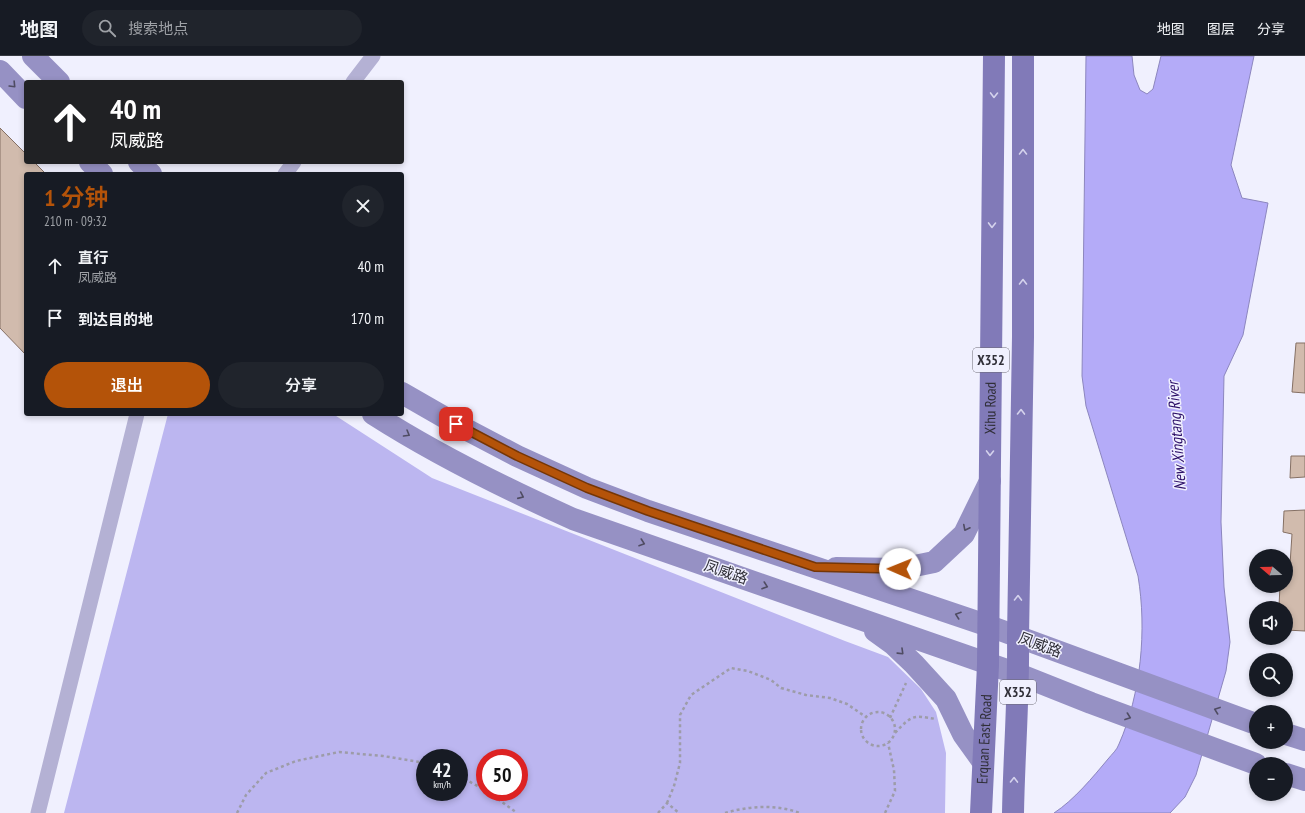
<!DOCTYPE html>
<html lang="zh">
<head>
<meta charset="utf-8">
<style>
	:root { --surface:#171b24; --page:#20242c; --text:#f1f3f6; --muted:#9ea1a6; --line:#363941; --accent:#b45309 }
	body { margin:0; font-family:"PT Sans Narrow","Noto Sans SC",sans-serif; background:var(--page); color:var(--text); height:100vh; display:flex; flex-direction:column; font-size:15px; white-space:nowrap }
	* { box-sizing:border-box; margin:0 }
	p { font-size:13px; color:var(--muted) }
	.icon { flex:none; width:22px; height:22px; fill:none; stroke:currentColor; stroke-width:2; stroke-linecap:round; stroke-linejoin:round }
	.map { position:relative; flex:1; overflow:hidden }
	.details { position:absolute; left:24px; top:116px; width:380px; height:244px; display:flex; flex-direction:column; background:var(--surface); border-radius:4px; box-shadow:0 2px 6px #0003 }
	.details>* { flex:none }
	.hud { position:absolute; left:24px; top:24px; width:380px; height:84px; border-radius:4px; box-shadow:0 2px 6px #0003; background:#202124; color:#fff; overflow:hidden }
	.needle { width:26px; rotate:289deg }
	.buttons { position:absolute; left:1249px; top:493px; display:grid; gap:8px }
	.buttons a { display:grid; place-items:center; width:44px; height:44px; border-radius:50%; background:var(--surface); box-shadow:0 2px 6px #0003; font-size:20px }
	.speed { position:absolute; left:416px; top:693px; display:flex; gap:8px; font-size:20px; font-weight:700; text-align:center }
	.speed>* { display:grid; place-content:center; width:52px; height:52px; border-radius:50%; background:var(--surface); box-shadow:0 2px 6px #0003; line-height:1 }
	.speed small { font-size:10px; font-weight:400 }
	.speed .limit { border:6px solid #d22; background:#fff; color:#111 }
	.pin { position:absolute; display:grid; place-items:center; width:34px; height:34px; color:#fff; margin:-17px; border-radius:8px; box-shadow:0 2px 6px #0006 }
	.me { position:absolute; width:44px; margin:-22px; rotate:271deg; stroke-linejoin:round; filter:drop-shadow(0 0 3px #0008) }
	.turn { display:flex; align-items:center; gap:14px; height:84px; padding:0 20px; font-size:18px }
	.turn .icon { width:52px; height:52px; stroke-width:2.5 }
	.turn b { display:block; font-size:28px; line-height:34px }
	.round { display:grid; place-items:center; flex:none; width:42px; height:42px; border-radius:21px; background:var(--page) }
	.head { display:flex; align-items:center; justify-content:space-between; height:68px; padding:0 20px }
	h1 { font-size:24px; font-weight:600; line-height:30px; color:var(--accent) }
	.primary-button { display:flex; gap:8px; margin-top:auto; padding:8px 20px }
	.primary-button a { flex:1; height:46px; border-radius:24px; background:var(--accent); color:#fff; font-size:16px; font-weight:600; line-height:46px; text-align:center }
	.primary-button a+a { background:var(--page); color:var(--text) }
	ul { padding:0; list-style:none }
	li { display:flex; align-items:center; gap:12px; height:52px; padding:0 20px }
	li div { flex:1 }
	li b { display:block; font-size:15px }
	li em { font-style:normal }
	header { display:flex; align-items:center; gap:24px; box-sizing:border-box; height:56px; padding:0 20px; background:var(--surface); border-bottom:1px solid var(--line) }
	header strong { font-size:19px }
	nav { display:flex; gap:22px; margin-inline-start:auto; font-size:14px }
	.search { width:280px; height:36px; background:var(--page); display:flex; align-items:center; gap:10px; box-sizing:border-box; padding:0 14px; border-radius:22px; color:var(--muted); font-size:15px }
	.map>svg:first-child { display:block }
	.green { fill:#bcb6f0; fill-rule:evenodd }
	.water { fill:#b4abf8; stroke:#8c86be }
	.building { fill:#d1bbad; stroke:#857064 }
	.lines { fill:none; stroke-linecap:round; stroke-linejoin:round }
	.path { stroke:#9d9ca8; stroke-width:2.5; stroke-dasharray:3 3; stroke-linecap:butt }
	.street { stroke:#b4b1d4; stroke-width:15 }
	.secondary { stroke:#9691c4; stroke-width:22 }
	.primary { stroke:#817ab8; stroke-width:22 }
	.oneway { stroke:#4f4c62 }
	.oneway2 { stroke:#d4d2ec }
	.route-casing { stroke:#753606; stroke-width:10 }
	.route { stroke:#b45309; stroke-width:7 }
	.labels { text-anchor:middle; stroke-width:3; stroke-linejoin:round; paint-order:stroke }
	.shield { fill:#f0f0fe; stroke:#6a6973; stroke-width:1 }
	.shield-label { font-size:14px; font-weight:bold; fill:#302f38 }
	.street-label { font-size:15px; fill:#302f38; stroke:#f0f0fe }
	.water-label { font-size:16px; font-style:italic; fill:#2c0f68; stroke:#f0f0fe }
</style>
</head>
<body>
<header>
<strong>地图</strong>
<div class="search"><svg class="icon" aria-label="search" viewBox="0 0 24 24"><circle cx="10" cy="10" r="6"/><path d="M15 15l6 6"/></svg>搜索地点</div>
<nav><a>地图</a><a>图层</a><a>分享</a></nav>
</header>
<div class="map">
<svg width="1305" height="757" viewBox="0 0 1305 757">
	<rect width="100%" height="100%" fill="#f0f0fe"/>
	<path class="green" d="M 168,358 L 333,358 L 432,422 L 845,585 L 888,601 L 921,633 L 936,656 L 946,697 L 945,757 L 64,757 ZM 425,702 L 459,702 L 459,736 L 425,736 ZM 485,702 L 519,702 L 519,736 L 485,736 Z"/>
	<path class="water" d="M 1086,0 L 1132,0 L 1134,19 L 1140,34 L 1147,38 L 1153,33 L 1161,0 L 1254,0 L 1231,109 L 1242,142 L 1268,147 L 1243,279 L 1224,320 L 1221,466 L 1224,531 L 1230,586 L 1226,615 L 1196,719 L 1185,741 L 1170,757 L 1054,757 C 1074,744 1093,721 1108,703 C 1112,698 1117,694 1119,688 C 1141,638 1147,574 1138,520 L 1086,350 L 1082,320 Z"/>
	<path class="building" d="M 0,72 L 26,98 L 26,106 L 34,106 L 46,118 L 26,118 L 26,299 L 0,272 Z
		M 1296,287 L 1305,287 L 1305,337 L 1292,336 Z
		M 1291,400 L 1305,400 L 1305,421 L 1290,422 Z
		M 1305,454 L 1305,575 L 1286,574 L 1286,551 L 1279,550 L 1280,530 L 1286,530 L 1286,524 L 1289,524 L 1292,478 L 1283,476 L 1284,455 Z"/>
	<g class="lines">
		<path class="path" d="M861 673a17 17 0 1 1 34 0a17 17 0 1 1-34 0Z
			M 890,662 L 906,627
			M 895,677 C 912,659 912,659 936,663
			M 459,720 L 485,734
			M 488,736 L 517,757
			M 667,747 L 674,730 L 680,707 L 680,659 L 691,639 L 731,612 L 748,615 L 771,624 L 781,632 L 806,639 L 830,642 L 847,648 L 866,661
			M 237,757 L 246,739 L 266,717 L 296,705 L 339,696 L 383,700 L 425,707
			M 658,757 L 667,747 L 679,757
			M 725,757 C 749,750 776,748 800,757
			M 885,757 L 895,735 L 894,714 L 888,687"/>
		<path class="street" d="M 353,26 L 373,0
			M 285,118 L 294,106
			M 38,757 L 137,358"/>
		<path class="secondary" d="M 33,0 L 59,26
			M 0,15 L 26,42
			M 90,106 L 102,118
			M 139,106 L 151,118
			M 402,337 L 456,368 L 517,400 L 587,432 L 648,455 L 989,570 L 1256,668
			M 373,358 C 437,399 504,432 573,463 L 1018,618 L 1091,647 L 1256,708
			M 836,512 L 900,513 L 934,506 L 964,478 L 990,425
			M 875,575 L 893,588 L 914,608 L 946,643 L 963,678 L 983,706
			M 1286,678 L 1305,684
			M 1286,718 L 1305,724"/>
		<g class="primary">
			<path id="s1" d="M 981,757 L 988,609 L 994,0"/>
			<path d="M 1013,757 C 1014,698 1019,640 1018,581 L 1023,281 L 1023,0"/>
		</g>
	</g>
	<defs><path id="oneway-chevron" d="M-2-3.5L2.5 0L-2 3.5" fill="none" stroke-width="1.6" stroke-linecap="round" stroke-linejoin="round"/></defs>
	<g class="oneway">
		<use href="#oneway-chevron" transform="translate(13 29) rotate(46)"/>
		<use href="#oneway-chevron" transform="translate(407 378) rotate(30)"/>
		<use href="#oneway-chevron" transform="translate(521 440) rotate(24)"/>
		<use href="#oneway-chevron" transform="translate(966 472) rotate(117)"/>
		<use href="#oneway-chevron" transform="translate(642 487) rotate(19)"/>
		<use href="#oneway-chevron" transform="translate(765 530) rotate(19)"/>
		<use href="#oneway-chevron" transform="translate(958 559) rotate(-161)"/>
		<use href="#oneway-chevron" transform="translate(901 596) rotate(44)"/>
		<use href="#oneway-chevron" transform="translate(1217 654) rotate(-160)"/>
		<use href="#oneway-chevron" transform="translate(1128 661) rotate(20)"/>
	</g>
	<g class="oneway2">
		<use href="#oneway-chevron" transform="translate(994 39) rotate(91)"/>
		<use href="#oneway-chevron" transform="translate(1023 96) rotate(-90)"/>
		<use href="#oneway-chevron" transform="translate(992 169) rotate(91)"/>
		<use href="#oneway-chevron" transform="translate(1023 226) rotate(-90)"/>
		<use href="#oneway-chevron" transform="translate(1021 356) rotate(-89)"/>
		<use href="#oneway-chevron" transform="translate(990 397) rotate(91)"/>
		<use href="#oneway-chevron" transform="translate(1018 542) rotate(-89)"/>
		<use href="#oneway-chevron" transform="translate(1014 724) rotate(-89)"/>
	</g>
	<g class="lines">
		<defs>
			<path id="route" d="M 456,368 L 517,400 L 587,432 L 648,455 L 815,511 L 900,513"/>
		</defs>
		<use href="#route" class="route-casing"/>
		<use href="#route" class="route"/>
	</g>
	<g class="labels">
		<g class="shield">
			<rect x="973" y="292" width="36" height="24" rx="3"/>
			<rect x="1000" y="624" width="36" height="24" rx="3"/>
		</g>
		<g class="shield-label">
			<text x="991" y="309">X352</text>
			<text x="1018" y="641">X352</text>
		</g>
		<g class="street-label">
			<text dy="5" stroke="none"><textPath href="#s1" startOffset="405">Xihu Road</textPath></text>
			<text transform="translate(726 516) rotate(19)" y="5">凤威路</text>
			<text transform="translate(1040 589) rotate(20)" y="5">凤威路</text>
			<text dy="5" stroke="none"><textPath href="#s1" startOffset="74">Erquan East Road</textPath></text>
		</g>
		<g class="water-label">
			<text transform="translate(1176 380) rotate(-94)" y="6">New Xingtang River</text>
		</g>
	</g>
</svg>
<div class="buttons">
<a><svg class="needle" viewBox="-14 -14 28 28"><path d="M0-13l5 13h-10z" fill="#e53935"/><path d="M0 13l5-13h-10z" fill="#9ea1a6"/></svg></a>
<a><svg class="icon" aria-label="sound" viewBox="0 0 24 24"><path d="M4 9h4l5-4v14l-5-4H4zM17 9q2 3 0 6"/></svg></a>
<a><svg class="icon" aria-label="search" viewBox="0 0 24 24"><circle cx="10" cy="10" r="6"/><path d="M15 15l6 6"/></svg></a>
<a>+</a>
<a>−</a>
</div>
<div class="speed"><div>42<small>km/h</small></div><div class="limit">50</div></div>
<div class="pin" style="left:456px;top:368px;background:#d93025"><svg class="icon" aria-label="arrive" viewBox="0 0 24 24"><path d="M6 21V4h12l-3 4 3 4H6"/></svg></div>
<svg class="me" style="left:900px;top:513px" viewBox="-20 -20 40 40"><circle r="19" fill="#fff"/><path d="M0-13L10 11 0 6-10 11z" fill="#b45309"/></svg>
<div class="hud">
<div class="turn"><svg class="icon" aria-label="ahead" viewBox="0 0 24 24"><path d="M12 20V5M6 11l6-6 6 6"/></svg><div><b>40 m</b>凤威路</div></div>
</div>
<section class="details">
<div class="head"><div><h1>1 分钟</h1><p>210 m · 09:32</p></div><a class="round"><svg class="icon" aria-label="close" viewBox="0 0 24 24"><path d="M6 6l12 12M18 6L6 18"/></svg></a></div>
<ul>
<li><svg class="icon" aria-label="ahead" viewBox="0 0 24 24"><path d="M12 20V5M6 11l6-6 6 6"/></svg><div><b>直行</b><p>凤威路</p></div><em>40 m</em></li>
<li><svg class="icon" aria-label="arrive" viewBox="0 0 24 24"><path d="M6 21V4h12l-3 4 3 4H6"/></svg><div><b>到达目的地</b></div><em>170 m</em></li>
</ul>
<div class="primary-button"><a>退出</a><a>分享</a></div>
</section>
</div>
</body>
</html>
